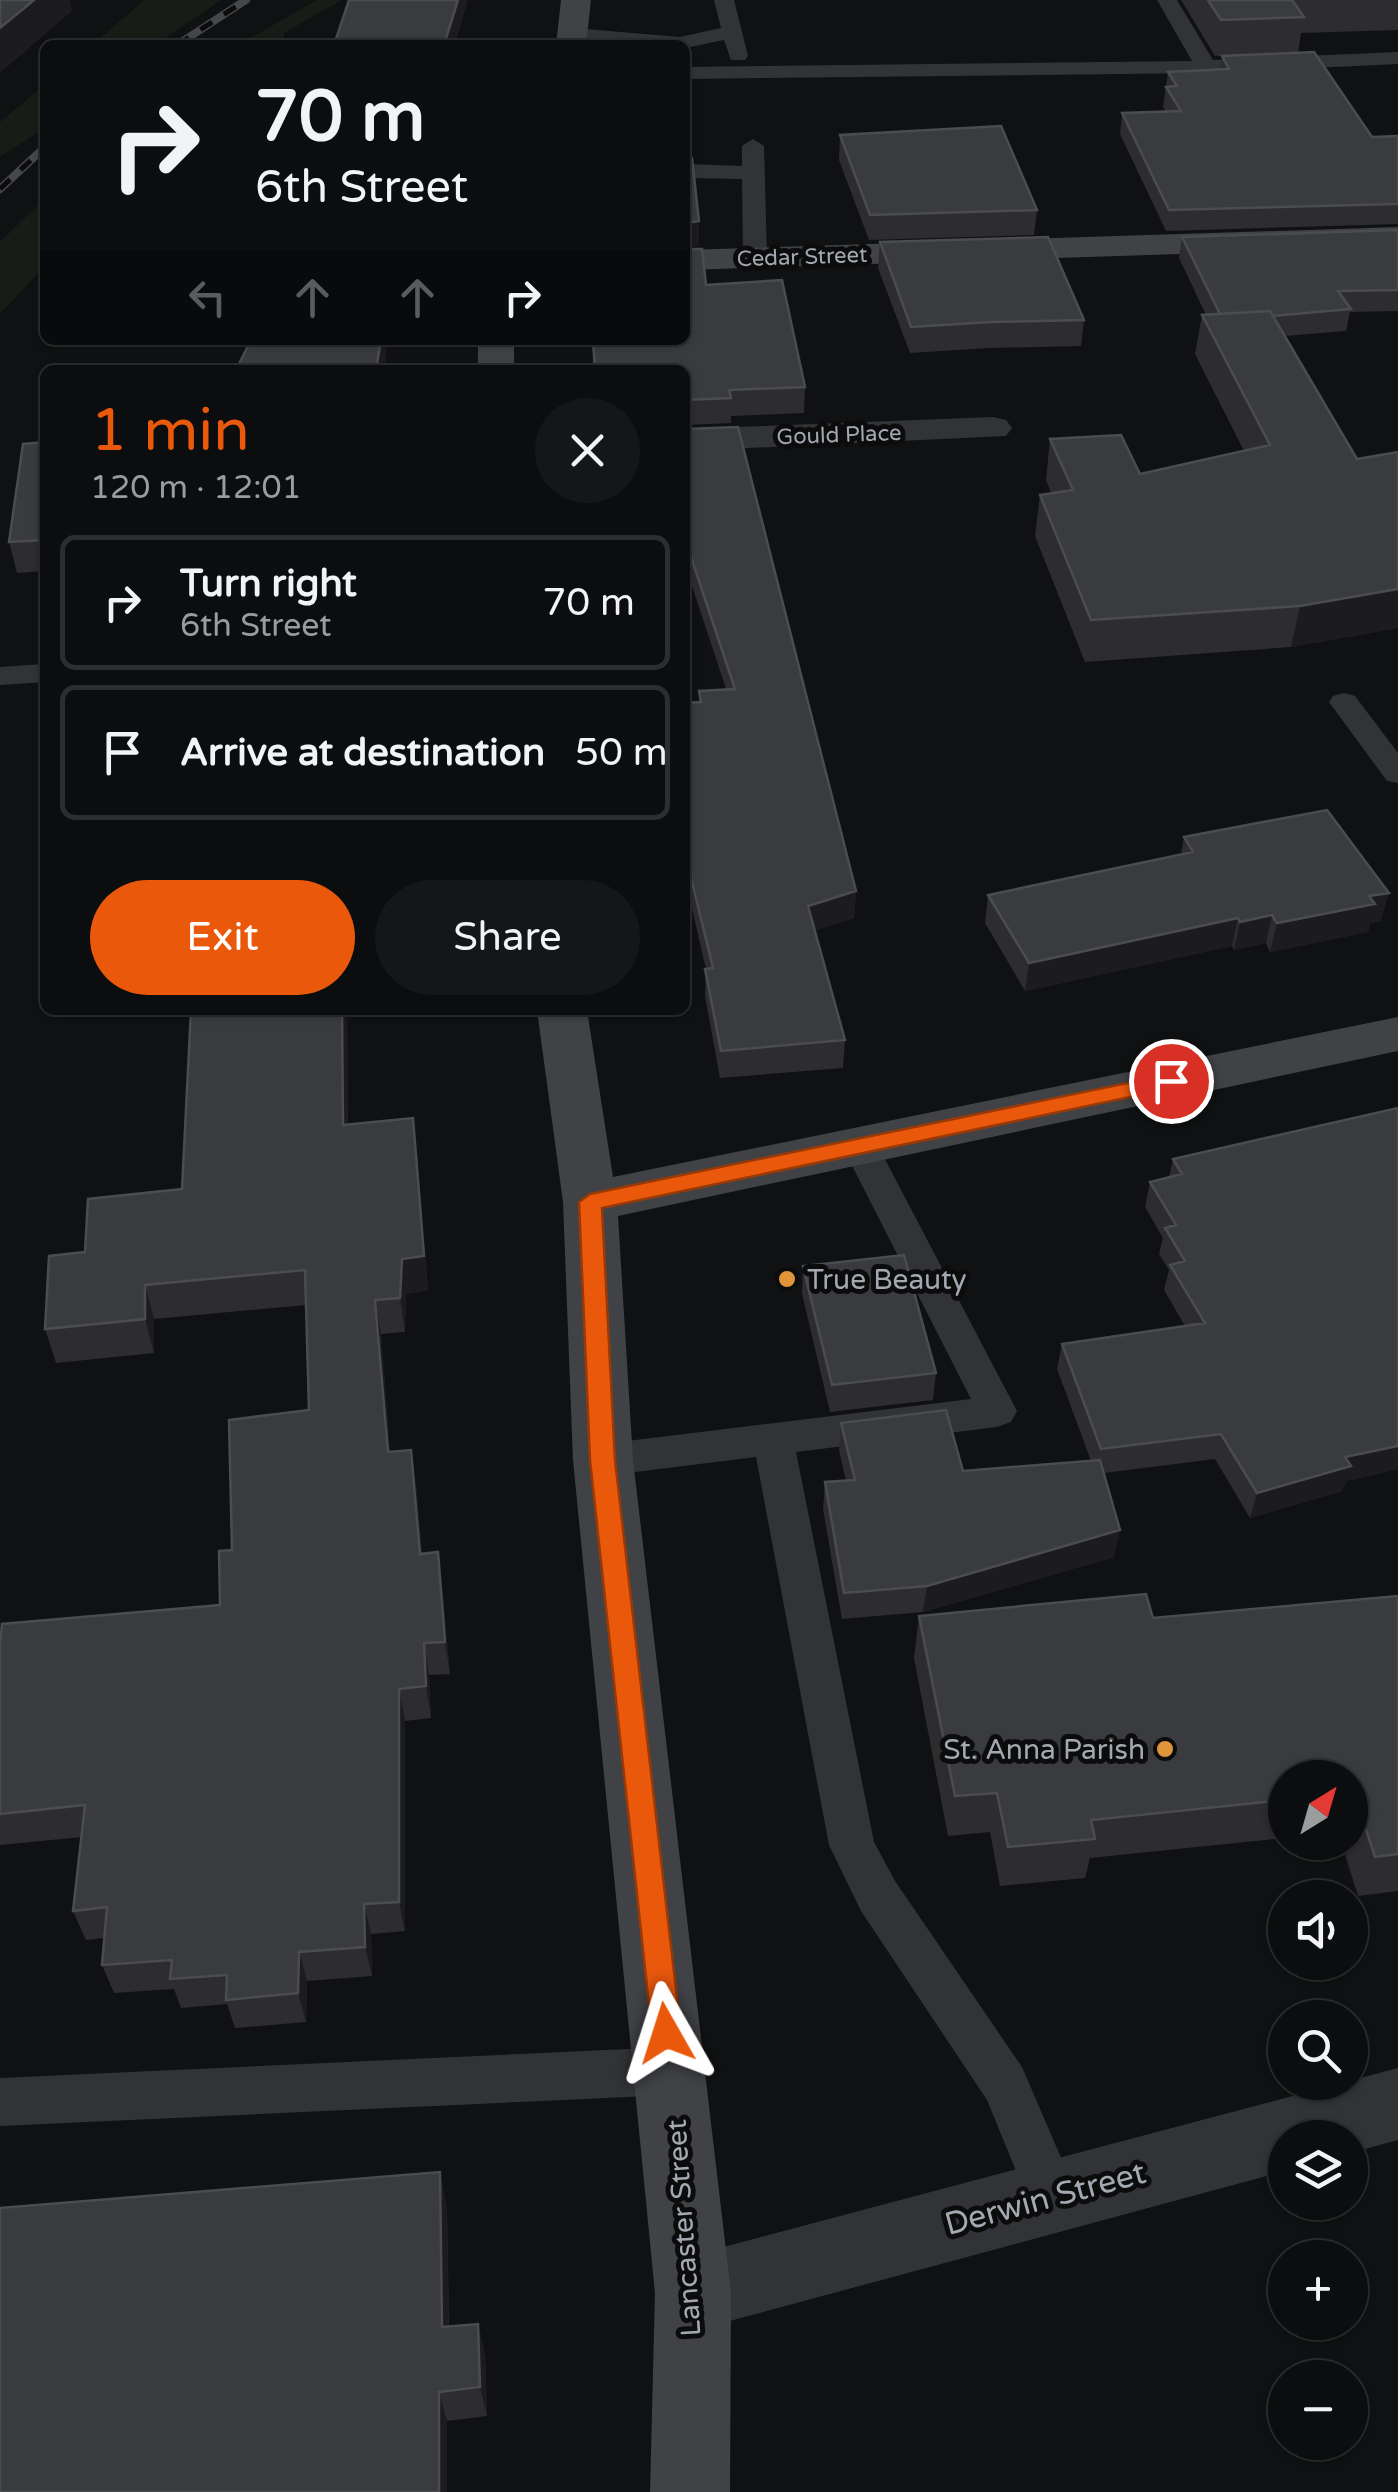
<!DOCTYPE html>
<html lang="en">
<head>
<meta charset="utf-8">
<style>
	:root { --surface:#0c0d0e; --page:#151617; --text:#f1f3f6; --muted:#9a9c9e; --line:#2c2d2e; --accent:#ea580c }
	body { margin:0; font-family:"Varela Round",sans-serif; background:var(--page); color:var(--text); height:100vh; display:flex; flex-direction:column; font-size:38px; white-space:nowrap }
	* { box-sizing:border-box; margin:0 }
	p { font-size:32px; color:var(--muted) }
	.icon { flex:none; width:55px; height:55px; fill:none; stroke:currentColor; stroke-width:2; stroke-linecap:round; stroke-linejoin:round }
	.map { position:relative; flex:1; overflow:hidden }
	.panel { position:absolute; left:40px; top:365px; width:650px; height:650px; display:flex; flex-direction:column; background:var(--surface); border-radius:15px; box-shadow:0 2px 8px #0004,0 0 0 2px var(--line) }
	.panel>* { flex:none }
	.guide { position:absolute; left:40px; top:40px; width:650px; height:305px; border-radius:15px; box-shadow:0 2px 8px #0004,0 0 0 2px var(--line); background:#0c0d0e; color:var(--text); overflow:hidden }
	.needle { width:65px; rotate:37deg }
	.controls { position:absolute; left:1268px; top:1760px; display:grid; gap:20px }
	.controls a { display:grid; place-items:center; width:100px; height:100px; border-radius:50%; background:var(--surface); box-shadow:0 2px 8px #0004,0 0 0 2px var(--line); font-size:50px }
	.pin { position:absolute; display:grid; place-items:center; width:85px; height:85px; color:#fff; margin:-42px; border:5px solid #fff; border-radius:50%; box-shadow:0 2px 10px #0007 }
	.me { position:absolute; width:110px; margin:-55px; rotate:354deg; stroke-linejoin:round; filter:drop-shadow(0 0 8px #0008) }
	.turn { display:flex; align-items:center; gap:35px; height:210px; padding:0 50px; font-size:45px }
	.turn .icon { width:130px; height:130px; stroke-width:2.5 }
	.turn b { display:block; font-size:70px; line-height:85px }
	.lanes { display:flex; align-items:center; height:95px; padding:0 50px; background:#0003; justify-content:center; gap:50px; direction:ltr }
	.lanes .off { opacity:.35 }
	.round { display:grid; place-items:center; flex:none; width:105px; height:105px; border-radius:52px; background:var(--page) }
	.overview { display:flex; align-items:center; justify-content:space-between; height:170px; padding:0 50px }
	h1 { font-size:60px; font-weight:600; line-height:75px; color:var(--accent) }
	.action { display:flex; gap:20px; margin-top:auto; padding:20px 50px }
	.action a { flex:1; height:115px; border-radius:60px; background:var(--accent); color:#fff; font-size:40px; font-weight:600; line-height:115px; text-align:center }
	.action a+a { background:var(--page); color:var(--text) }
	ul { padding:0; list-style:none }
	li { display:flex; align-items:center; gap:30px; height:135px; margin:0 20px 15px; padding:0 30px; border:5px solid var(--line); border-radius:15px }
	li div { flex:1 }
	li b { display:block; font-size:38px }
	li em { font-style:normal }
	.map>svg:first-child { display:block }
	.green { fill:#171c17 }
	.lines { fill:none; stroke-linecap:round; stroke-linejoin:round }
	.lane { fill:#323336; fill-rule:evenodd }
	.street { fill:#323336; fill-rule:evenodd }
	.secondary { fill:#404246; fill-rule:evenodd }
	.rail-casing { stroke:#45474b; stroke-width:8 }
	.rail { stroke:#0c0c0d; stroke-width:5; stroke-dasharray:14; stroke-linecap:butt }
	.wall { fill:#2d2d30 }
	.shaded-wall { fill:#1c1c1e }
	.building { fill:#3a3b3e; stroke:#4a4c50; stroke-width:2.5 }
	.route { fill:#ea580c; stroke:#983908; stroke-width:2.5 }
	.poi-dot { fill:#e0953a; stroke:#0c0c0d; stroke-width:4 }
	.labels { text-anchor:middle; stroke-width:10; stroke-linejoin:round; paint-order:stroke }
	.far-street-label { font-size:22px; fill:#a3a9b1; stroke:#0c0c0d }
	.poi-label { font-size:28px; fill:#a3a9b1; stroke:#0c0c0d; text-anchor:start }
	.street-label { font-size:28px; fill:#a3a9b1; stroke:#0c0c0d }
	.near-street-label { font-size:32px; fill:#a3a9b1; stroke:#0c0c0d }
</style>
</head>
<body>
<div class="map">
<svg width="1398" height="2492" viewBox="0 0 1398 2492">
	<rect width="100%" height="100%" fill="#101112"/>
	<path class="green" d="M 144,0 L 221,0 L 155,45 L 92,45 Z
		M 317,0 L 342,0 L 284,33 L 284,45 L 238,45 Z
		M 45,84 L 45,128 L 0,157 L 0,122 Z
		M 45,198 L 45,266 L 0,314 L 0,242 Z"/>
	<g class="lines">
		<path class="lane" d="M 714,0 L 734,0 L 748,56 L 745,60 L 731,60 L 724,40 L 685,48 L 685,45 L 573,40 L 563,34 L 573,28 L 680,37 L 721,28 Z
			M 1157,0 L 1177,0 L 1213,60 L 1398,52 L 1398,64 L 1206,73 L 685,79 L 685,67 L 1192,61 Z
			M 753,139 L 764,146 L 767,257 L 755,264 L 743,257 L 742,179 L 685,178 L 685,164 L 742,166 L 742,146 Z
			M 45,664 L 45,682 L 0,685 L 0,667 Z
			M 1344,693 L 1355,696 L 1398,753 L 1398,783 L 1387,781 L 1329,702 L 1333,696 Z
			M 860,1133 L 873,1137 L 878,1146 L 1017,1411 L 1011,1422 L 997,1427 L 796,1452 L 874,1842 L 895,1881 L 1022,2067 L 1078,2197 L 1070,2215 L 1052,2223 L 1034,2215 L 987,2100 L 861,1911 L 829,1845 L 756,1457 L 603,1476 L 589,1472 L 583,1460 L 589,1448 L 603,1444 L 971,1399 L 842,1146 L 847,1137 Z
			M 671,2047 L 688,2054 L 696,2071 L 688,2088 L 671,2095 L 0,2126 L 0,2078 Z"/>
		<path class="street" d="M 993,417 L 1006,420 L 1012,428 L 1006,436 L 685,451 L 685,429 Z
			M 1398,2068 L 1398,2140 L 1350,2153 L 1350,2138 L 1285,2138 L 1285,2171 L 693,2331 L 666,2320 L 655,2293 L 666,2266 L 693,2255 Z"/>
		<path class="secondary" d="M 561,0 L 591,0 L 586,45 L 556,45 Z
			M 1398,227 L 1398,247 L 685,270 L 685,250 Z
			M 478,340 L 514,340 L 514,370 L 478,370 Z
			M 537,1010 L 587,1010 L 613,1177 L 1398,1017 L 1398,1051 L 618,1216 L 633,1460 L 731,2293 L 730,2492 L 650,2492 L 655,2293 L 573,1460 L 563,1202 Z"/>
		<defs>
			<path id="rail" d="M 177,45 L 246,0
				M 0,189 L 45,147"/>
		</defs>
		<use href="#rail" class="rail-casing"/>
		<use href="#rail" class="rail"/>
	</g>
	<path class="wall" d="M 1181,0 L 1398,0 L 1398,30 L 1301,33 L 1298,53 L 1215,56 Z
		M 1222,56 L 1372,137 L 1398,136 L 1398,224 L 1166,231 L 1120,134 L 1122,113 L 1166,112 L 1163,107 L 1168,72 L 1220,69 Z
		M 840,135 L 1037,210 L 1034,235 L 869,240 L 839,160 Z
		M 1398,230 L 1398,311 L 1350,312 L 1346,331 L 1285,336 L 1357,459 L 1398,452 L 1398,628 L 1291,647 L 1085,662 L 1035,536 L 1040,495 L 1051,493 L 1046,480 L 1050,439 L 1140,474 L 1244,451 L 1195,354 L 1202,315 L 1206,315 L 1179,258 L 1182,237 Z
		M 880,242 L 1084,320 L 1081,346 L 989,348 L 910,353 L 878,268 Z
		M 706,285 L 805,387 L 804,413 L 731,416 L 731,423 L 685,425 L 685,370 Z
		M 685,429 L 856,891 L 854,918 L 815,930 L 845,1040 L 843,1068 L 720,1078 L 705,996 L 706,969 L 685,879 L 685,703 L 699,702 L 699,691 L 726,689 L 685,565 Z
		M 45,442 L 45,571 L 17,573 L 9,542 Z
		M 1184,837 L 1381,921 L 1370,923 L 1368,932 L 1270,952 L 1266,943 L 1234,950 L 1232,946 L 1025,991 L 985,923 L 988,895 L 1181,854 Z
		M 191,1010 L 347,1010 L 348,1125 L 417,1153 L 428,1290 L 406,1294 L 405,1332 L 381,1334 L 390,1452 L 416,1483 L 422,1554 L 438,1552 L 442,1585 L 450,1674 L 429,1675 L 431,1718 L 405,1721 L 405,1931 L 371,1934 L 372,1976 L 307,1981 L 306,2022 L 235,2028 L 227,2004 L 181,2008 L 174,1989 L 114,1993 L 102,1965 L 104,1938 L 86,1940 L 73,1911 L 82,1837 L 0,1845 L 0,1645 L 220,1605 L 309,1410 L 306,1305 L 154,1319 L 154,1353 L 56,1363 L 45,1329 L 85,1252 L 182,1189 Z
		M 1398,1108 L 1398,1469 L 1346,1481 L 1342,1491 L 1250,1518 L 1215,1459 L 1104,1473 L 1114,1557 L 923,1612 L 842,1619 L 823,1509 L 825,1482 L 846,1481 L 839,1450 L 841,1423 L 963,1471 L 1091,1461 L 1057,1369 L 1062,1344 L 1185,1326 L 1164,1290 L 1169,1270 L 1159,1254 L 1163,1238 L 1145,1207 L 1150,1182 L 1169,1177 L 1173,1159 Z
		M 803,1266 L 936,1373 L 933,1400 L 830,1412 L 802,1294 Z
		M 1398,1596 L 1398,1891 L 1358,1896 L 1341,1842 L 1350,1842 L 1350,1778 L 1285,1778 L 1285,1838 L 1090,1858 L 1085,1878 L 1000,1886 L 990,1832 L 948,1836 L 914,1658 L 919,1616 L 1153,1618 Z
		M 447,2206 L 449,2326 L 478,2324 L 485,2355 L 487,2416 L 447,2421 L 447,2492 L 0,2492 Z"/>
	<path class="shaded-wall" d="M 34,0 L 70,0 L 72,11 L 0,73 L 0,28 Z
		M 458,0 L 468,0 L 455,45 L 444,45 Z
		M 685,137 L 689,137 L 689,160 L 685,161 Z
		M 699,221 L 699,246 L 685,247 L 685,223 Z
		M 381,340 L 386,340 L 387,349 L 384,370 L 376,370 Z
		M 1398,589 L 1398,628 L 1291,647 L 1300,606 Z
		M 856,891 L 854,918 L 807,933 L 808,906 Z
		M 1389,893 L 1381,921 L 1370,923 L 1368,932 L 1270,952 L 1277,923 L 1369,896 Z
		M 1272,915 L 1266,943 L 1234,950 L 1240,922 Z
		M 1238,918 L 1232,946 L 1025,991 L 1029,963 Z
		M 342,1010 L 347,1010 L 348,1160 L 343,1125 Z
		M 413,1118 L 428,1290 L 406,1294 L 405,1332 L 400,1298 L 402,1259 Z
		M 145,1285 L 154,1319 L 154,1353 L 145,1319 Z
		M 375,1300 L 381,1334 L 393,1486 L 388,1452 Z
		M 1398,1446 L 1398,1469 L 1346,1481 L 1342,1491 L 1250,1518 L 1257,1493 L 1345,1457 Z
		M 411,1450 L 416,1483 L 425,1587 L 420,1554 Z
		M 1120,1530 L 1114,1557 L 923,1612 L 927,1586 Z
		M 438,1552 L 442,1585 L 450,1674 L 445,1642 Z
		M 424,1643 L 429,1675 L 431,1718 L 426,1686 Z
		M 399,1689 L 405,1721 L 405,1931 L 399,1902 Z
		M 364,1904 L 371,1934 L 372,1976 L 365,1947 Z
		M 299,1952 L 307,1981 L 306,2022 L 298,1993 Z
		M 440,2172 L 447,2206 L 449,2358 L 442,2327 Z
		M 478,2324 L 485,2355 L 487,2416 L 480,2387 Z
		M 439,2392 L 447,2421 L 447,2492 L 439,2492 Z"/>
	<path class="building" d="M 0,0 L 34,0 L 0,28 Z
		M 349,0 L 458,0 L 444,45 L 334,45 Z
		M 1208,0 L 1292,0 L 1304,17 L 1221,20 Z
		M 1314,52 L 1372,137 L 1398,136 L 1398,204 L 1169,210 L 1122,113 L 1181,111 L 1166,87 L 1177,86 L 1168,72 L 1229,69 L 1222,56 Z
		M 685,104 L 689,137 L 685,137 Z
		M 1001,126 L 1037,210 L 870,215 L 840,135 Z
		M 685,156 L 692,158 L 699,221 L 685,223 Z
		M 1398,230 L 1398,290 L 1338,291 L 1351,309 L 1273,316 L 1270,311 L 1220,314 L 1182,237 Z
		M 1048,237 L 1084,320 L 992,322 L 911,327 L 880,242 Z
		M 685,249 L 702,249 L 706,285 L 782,280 L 805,387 L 729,390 L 731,398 L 685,400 L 685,370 L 595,370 L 593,340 L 685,340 Z
		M 1270,311 L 1357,459 L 1398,452 L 1398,589 L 1300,606 L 1091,620 L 1040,495 L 1073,490 L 1050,439 L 1121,435 L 1140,474 L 1270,445 L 1202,315 Z
		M 251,340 L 381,340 L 376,370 L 236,370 Z
		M 738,427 L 856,891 L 808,906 L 845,1040 L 721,1051 L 705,969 L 713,968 L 685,853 L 685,703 L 701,702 L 699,691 L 735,689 L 685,539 L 685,429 Z
		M 45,442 L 45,540 L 9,542 L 23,444 Z
		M 1327,810 L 1389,893 L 1369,896 L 1375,904 L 1277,923 L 1272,915 L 1240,922 L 1238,918 L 1029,963 L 988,895 L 1193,852 L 1184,837 Z
		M 191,1010 L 342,1010 L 343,1125 L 413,1118 L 424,1256 L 402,1259 L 400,1298 L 375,1300 L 388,1452 L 411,1450 L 420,1554 L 438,1552 L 445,1642 L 424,1643 L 426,1686 L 399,1689 L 399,1902 L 364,1904 L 365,1947 L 299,1952 L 298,1993 L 226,2000 L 227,1975 L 170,1979 L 172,1960 L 102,1965 L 107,1907 L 73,1911 L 85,1805 L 0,1814 L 0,1645 L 2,1624 L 220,1605 L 219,1551 L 232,1550 L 229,1420 L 309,1410 L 305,1270 L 145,1285 L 145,1319 L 45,1329 L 49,1256 L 85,1252 L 88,1199 L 182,1189 Z
		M 1398,1108 L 1398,1446 L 1345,1457 L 1351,1466 L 1257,1493 L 1221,1434 L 1101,1449 L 1062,1344 L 1205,1323 L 1170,1265 L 1185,1261 L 1165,1228 L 1176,1225 L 1150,1182 L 1182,1174 L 1173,1159 Z
		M 904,1255 L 936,1373 L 832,1385 L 803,1266 Z
		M 946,1410 L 963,1471 L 1100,1460 L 1120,1530 L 927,1586 L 844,1593 L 825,1482 L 855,1480 L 841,1423 Z
		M 1146,1594 L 1153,1618 L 1398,1596 L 1398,1854 L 1375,1857 L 1354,1793 L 1350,1794 L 1350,1778 L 1285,1778 L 1285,1800 L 1091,1820 L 1095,1839 L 1008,1847 L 997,1793 L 955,1796 L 919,1616 Z
		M 440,2172 L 442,2327 L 478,2324 L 480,2387 L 439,2392 L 439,2492 L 0,2492 L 0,2208 Z"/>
	<path class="route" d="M 1171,1074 L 1178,1076 L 1181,1081 L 1178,1087 L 602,1208 L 615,1460 L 681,2033 L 677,2043 L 666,2047 L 656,2043 L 652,2033 L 590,1460 L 579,1202 L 590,1194 Z"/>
	<g class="poi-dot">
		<circle cx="787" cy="1279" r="10"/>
		<circle cx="1165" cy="1749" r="10"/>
	</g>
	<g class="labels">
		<g class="far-street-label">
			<text transform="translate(802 256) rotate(-2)" y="8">Cedar Street</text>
			<text transform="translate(839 434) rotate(-2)" y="8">Gould Place</text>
		</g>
		<g class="poi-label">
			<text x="807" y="1289">True Beauty</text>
			<text x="1145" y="1759" text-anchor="end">St. Anna Parish</text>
		</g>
		<g class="street-label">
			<text transform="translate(683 2228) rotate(-94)" y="10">Lancaster Street</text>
		</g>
		<g class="near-street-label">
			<text transform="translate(1045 2198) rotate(-15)" y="11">Derwin Street</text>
		</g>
	</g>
</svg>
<div class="controls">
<a><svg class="needle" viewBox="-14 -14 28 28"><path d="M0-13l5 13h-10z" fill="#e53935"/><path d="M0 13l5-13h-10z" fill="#9a9c9e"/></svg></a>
<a><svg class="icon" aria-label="sound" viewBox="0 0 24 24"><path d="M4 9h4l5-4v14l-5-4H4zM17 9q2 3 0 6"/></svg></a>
<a><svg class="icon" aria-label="search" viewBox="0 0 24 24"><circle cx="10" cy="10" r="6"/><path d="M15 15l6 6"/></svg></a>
<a><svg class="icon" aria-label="layers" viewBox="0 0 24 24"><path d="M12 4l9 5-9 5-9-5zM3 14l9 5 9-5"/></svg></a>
<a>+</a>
<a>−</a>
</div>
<div class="pin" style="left:1171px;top:1081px;background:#d93025"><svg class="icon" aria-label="arrive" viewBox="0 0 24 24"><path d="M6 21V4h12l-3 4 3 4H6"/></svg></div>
<svg class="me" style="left:666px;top:2033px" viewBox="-20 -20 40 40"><path d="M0-17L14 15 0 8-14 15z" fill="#ea580c" stroke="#fff" stroke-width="4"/></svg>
<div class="guide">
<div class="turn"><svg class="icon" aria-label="right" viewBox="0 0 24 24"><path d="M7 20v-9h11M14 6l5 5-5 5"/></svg><div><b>70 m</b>6th Street</div></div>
<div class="lanes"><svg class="icon off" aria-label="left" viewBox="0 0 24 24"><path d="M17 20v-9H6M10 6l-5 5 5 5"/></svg><svg class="icon off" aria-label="ahead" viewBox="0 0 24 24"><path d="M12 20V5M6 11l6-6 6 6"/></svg><svg class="icon off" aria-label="ahead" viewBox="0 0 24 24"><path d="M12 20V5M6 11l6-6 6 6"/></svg><svg class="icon" aria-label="right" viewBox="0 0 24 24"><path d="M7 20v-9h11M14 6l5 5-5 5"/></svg></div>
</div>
<section class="panel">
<div class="overview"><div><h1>1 min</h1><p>120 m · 12:01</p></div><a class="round"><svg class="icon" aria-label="close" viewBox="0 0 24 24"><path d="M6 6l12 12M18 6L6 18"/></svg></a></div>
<ul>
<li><svg class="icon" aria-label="right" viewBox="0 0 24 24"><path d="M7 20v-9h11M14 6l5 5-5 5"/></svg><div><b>Turn right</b><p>6th Street</p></div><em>70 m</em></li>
<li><svg class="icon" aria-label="arrive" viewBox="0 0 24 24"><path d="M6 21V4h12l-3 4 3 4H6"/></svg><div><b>Arrive at destination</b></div><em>50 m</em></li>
</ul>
<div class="action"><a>Exit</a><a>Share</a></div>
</section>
</div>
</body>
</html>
